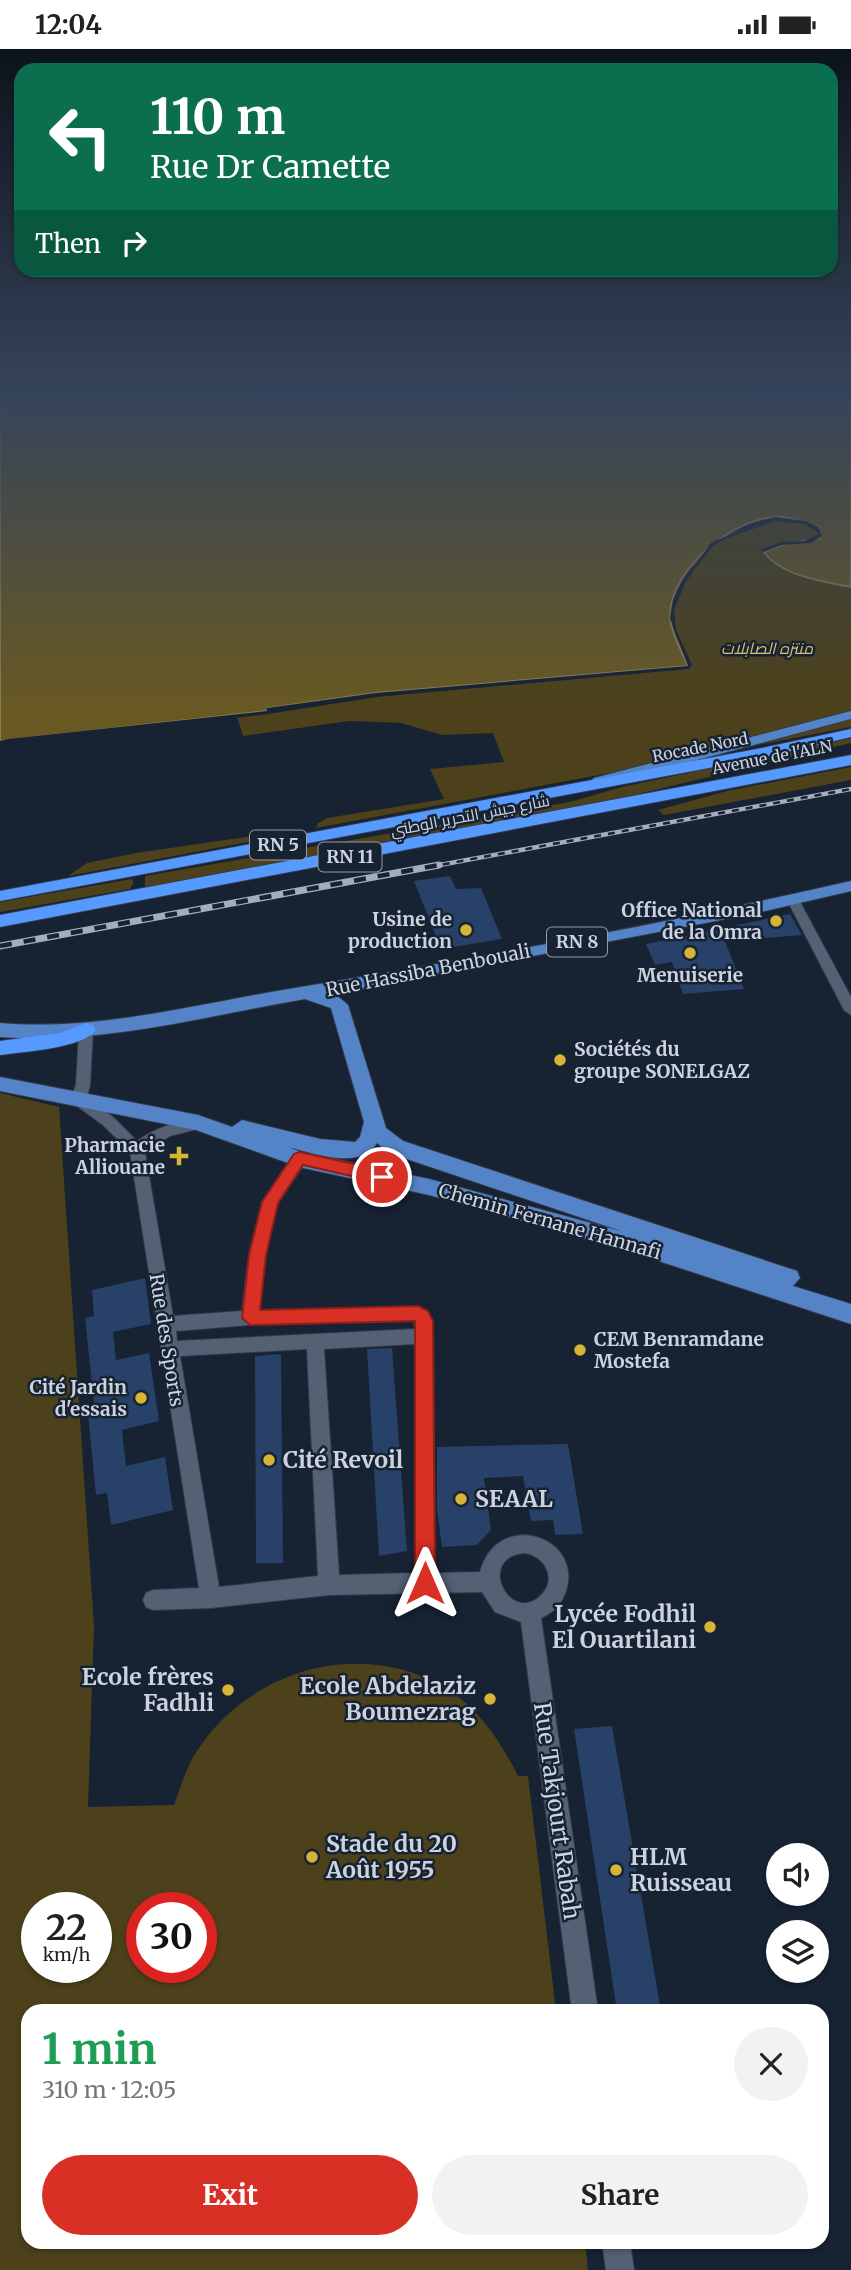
<!DOCTYPE html>
<html lang="en">
<head>
<meta charset="utf-8">
<style>
	:root { --surface:#fff; --page:#f2f2f2; --text:#222; --muted:#767676; --accent:#d93025 }
	body { margin:0; font-family:Merriweather,Cairo,serif; background:var(--page); color:var(--text); height:100vh; display:flex; flex-direction:column; font-size:26px; white-space:nowrap }
	* { box-sizing:border-box; margin:0 }
	p { font-size:23px; color:var(--muted) }
	.icon { flex:none; width:38px; height:38px; fill:none; stroke:currentColor; stroke-width:2; stroke-linecap:round; stroke-linejoin:round }
	.map { position:relative; flex:1; overflow:hidden }
	.sheet { position:absolute; left:21px; top:1955px; width:808px; height:245px; display:flex; flex-direction:column; background:var(--surface); border-radius:21px; box-shadow:0 2px 5px #0004 }
	.sheet>* { flex:none }
	.hud { position:absolute; left:14px; top:14px; width:824px; height:214px; border-radius:21px; box-shadow:0 2px 5px #0004; background:#0b6e4f; color:#fff; overflow:hidden }
	.fabs { position:absolute; left:766px; top:1794px; display:grid; gap:14px }
	.fabs a { display:grid; place-items:center; width:63px; height:63px; border-radius:50%; background:var(--surface); box-shadow:0 2px 5px #0004; font-size:35px }
	.speed { position:absolute; left:21px; top:1843px; display:flex; gap:14px; font-size:35px; font-weight:700; text-align:center }
	.speed>* { display:grid; place-content:center; width:91px; height:91px; border-radius:50%; background:var(--surface); box-shadow:0 2px 5px #0004; line-height:1 }
	.speed small { font-size:18px; font-weight:400 }
	.speed .limit { border:10px solid #d22; background:#fff; color:#111 }
	.pin { position:absolute; display:grid; place-items:center; width:60px; height:60px; color:#fff; margin:-30px; border:4px solid #fff; border-radius:50%; box-shadow:0 2px 7px #0007 }
	.me { position:absolute; width:77px; margin:-38px; rotate:0deg; stroke-linejoin:round; filter:drop-shadow(0 0 5px #0008) }
	.turn { display:flex; align-items:center; gap:24px; height:147px; padding:0 21px; font-size:32px }
	.turn .icon { width:91px; height:91px; stroke-width:2.5 }
	.turn b { display:block; font-size:49px; line-height:60px }
	.then { display:flex; align-items:center; height:66px; padding:0 21px; background:#0003; gap:14px; font-size:26px }
	.round { display:grid; place-items:center; flex:none; width:74px; height:74px; border-radius:37px; background:var(--page) }
	.overview { display:flex; align-items:center; justify-content:space-between; height:119px; padding:0 21px }
	h1 { font-size:42px; font-weight:700; line-height:52px; color:#1e9e55 }
	.button { display:flex; gap:14px; margin-top:auto; padding:14px 21px }
	.button a { flex:1; height:80px; border-radius:42px; background:var(--accent); color:#fff; font-size:28px; font-weight:700; line-height:80px; text-align:center }
	.button a+a { background:var(--page); color:var(--text) }
	.status { display:flex; justify-content:space-between; align-items:center; height:49px; padding:0 35px; background:var(--surface); direction:ltr }
	.status svg { height:19px; fill:currentColor }
	.map>svg:first-child { display:block }
	.green { fill:#4c411a; fill-rule:evenodd }
	.water { fill:#685923; stroke:#867e5b; stroke-width:2 }
	.pier { fill:#172233 }
	.building { fill:#274168 }
	.lines { fill:none; stroke-linecap:round; stroke-linejoin:round }
	.street-casing { stroke:#333b49; stroke-width:2 }
	.primary-casing { stroke:#333b49; stroke-width:2 }
	.highway-casing { stroke:#333b49; stroke-width:2 }
	.street { fill:#546174; fill-rule:evenodd }
	.primary { fill:#5583c7; fill-rule:evenodd }
	.highway { fill:#5699ff; fill-rule:evenodd }
	.rail-far1-casing { stroke:#a4adb9; stroke-width:4.5 }
	.rail-casing { stroke:#a4adb9; stroke-width:7 }
	.rail-far1 { stroke:#172233; stroke-width:2.5; stroke-dasharray:7; stroke-linecap:butt }
	.rail { stroke:#172233; stroke-width:4.5; stroke-dasharray:12; stroke-linecap:butt }
	.route { fill:#d93025; stroke:#8d1f18; stroke-width:2 }
	.poi-dot { fill:#d7b434; stroke:#172233; stroke-width:2.5 }
	.labels { text-anchor:middle; stroke-width:5; stroke-linejoin:round; paint-order:stroke }
	.far-park-label { font-size:16px; font-style:italic; fill:#d8c070; stroke:#172233 }
	.far-street-label { font-size:16px; fill:#cbd3de; stroke:#172233 }
	.shield { fill:#172233; stroke:#959eab; stroke-width:2 }
	.shield-label { font-size:18px; font-weight:bold; fill:#cbd3de }
	.poi-label { font-size:19px; font-weight:bold; fill:#cbd3de; stroke:#172233; text-anchor:end }
	.street-label { font-size:19px; fill:#cbd3de; stroke:#172233 }
	.near-poi-label { font-size:23px; font-weight:bold; fill:#cbd3de; stroke:#172233; text-anchor:start }
	.near-street-label { font-size:23px; fill:#cbd3de; stroke:#172233 }
</style>
</head>
<body>
<div class="status"><b>12:04</b><svg viewBox="0 0 49 12"><path d="M0 12V9h3v3zM5 12V6h3v6zM10 12V3h3v9zM15 12V0h3v12zM26 1h20v11H26zM47 4h2v5h-2z"/></svg></div>
<div class="map">
<svg width="851" height="2221" viewBox="0 0 851 2221">
	<rect width="100%" height="100%" fill="#172233"/>
	<path class="green" d="M 782,468 L 813,475 L 822,487 L 767,507 L 793,522 L 851,538 L 851,663 L 626,721 L 316,779 L 318,774 L 327,769 L 444,750 L 430,720 L 504,713 L 493,684 L 442,686 L 401,674 L 349,672 L 243,687 L 236,665 L 673,582 L 671,561 L 696,511 L 720,488 Z
		M 851,670 L 851,678 L 737,700 Z
		M 851,689 L 851,694 L 613,751 L 454,783 L 145,838 L 145,827 L 570,753 L 622,738 Z
		M 851,718 L 851,731 L 664,766 L 658,761 L 727,742 Z
		M 273,784 L 274,788 L 68,827 L 87,814 L 136,804 Z
		M 132,830 L 134,833 L 130,840 L 0,863 L 0,853 Z
		M 0,1044 L 59,1058 L 94,1577 L 88,1758 L 174,1756 C 181,1738 186,1718 197,1702 C 249,1621 359,1589 444,1638 C 478,1658 501,1693 518,1727 L 528,1727 L 556,1962 L 28,1962 L 28,2193 L 585,2193 L 588,2221 L 0,2221 ZM 37,1858 L 96,1858 L 96,1918 L 37,1918 ZM 142,1858 L 201,1858 L 201,1918 L 142,1918 Z"/>
	<path class="water" d="M 0,344 L 851,344 L 851,538 C 825,533 781,527 764,503 L 782,496 L 820,489 L 818,478 C 807,474 793,469 782,468 C 736,465 670,520 670,567 C 671,584 681,601 688,617 L 376,644 L 268,659 L 268,662 L 0,692 Z"/>
	<path class="pier" d="M 775,468 L 806,472 L 818,478 L 822,487 L 811,494 L 782,496 L 761,504 L 762,500 L 781,493 L 804,492 L 819,485 L 805,475 L 775,472 L 722,491 L 711,499 L 686,532 L 674,561 L 676,581 L 692,616 L 689,620 L 376,648 L 268,665 L 0,696 L 0,692 L 8,690 L 267,662 L 267,659 L 376,644 L 688,617 L 670,569 L 673,551 L 684,530 L 712,493 Z"/>
	<path class="building" d="M 450,827 L 456,840 L 481,839 L 502,890 L 441,900 L 414,832 Z
		M 790,865 L 802,886 L 766,889 L 757,883 L 725,889 L 723,879 Z
		M 720,880 L 744,940 L 683,945 L 672,913 L 655,916 L 646,895 Z
		M 145,1229 L 151,1275 L 113,1283 L 116,1311 L 149,1304 L 159,1372 L 122,1381 L 126,1417 L 165,1408 L 173,1461 L 111,1476 L 107,1444 L 96,1446 L 88,1365 L 95,1363 L 85,1269 L 94,1267 L 92,1241 Z
		M 392,1299 L 407,1502 L 379,1507 L 367,1300 Z
		M 281,1305 L 283,1514 L 256,1514 L 255,1307 Z
		M 568,1395 L 583,1485 L 555,1486 L 553,1471 L 531,1472 L 523,1427 L 484,1429 L 491,1481 L 477,1496 L 442,1498 L 437,1460 L 437,1398 Z
		M 612,1677 L 661,1962 L 617,1962 L 574,1680 Z"/>
	<g class="lines">
		<defs>
			<path id="street" d="M 793,847 L 799,851 L 851,948 L 851,966 L 844,961 L 787,851 Z
				M 86,976 L 93,981 L 90,1036 L 87,1048 L 113,1068 L 137,1092 C 155,1079 175,1073 197,1069 L 205,1075 L 202,1079 L 170,1087 L 145,1103 L 173,1267 L 242,1262 L 249,1205 L 262,1153 L 293,1106 L 305,1106 L 307,1110 L 305,1114 L 278,1154 L 265,1205 L 260,1261 L 418,1258 L 424,1260 L 433,1272 L 435,1524 L 480,1523 C 498,1457 589,1489 564,1547 C 559,1558 552,1564 541,1569 L 598,1962 L 572,1962 L 521,1573 L 495,1563 L 482,1543 L 329,1546 L 211,1559 L 153,1561 L 146,1558 L 143,1551 L 146,1544 L 153,1541 L 199,1539 L 130,1103 L 103,1076 L 70,1052 L 76,1036 L 79,981 ZM 414,1272 L 415,1280 L 177,1292 L 176,1282 L 250,1276 ZM 415,1295 L 415,1524 L 339,1526 L 324,1300 ZM 307,1300 L 318,1527 L 219,1538 L 180,1307 ZM 524,1504 C 543,1506 557,1527 543,1544 C 512,1580 474,1509 524,1504 Z
				M 602,2193 L 630,2193 L 634,2221 L 606,2221 Z"/>
			<path id="primary" d="M 851,662 L 851,670 L 599,737 L 591,732 L 594,729 Z
				M 851,832 L 851,842 L 752,865 L 335,945 L 348,956 L 386,1079 L 403,1092 L 797,1222 L 800,1229 L 793,1237 L 851,1255 L 851,1275 L 616,1198 L 429,1146 L 299,1118 L 196,1081 L 0,1042 L 0,1028 L 198,1066 L 232,1078 L 242,1071 L 320,1090 L 355,1093 L 360,1088 L 364,1073 L 331,959 L 305,950 C 206,967 101,996 0,988 L 0,974 C 95,982 190,957 283,941 C 473,910 664,875 851,832 ZM 377,1094 L 389,1104 L 624,1183 L 429,1130 L 301,1103 L 288,1098 C 313,1104 360,1122 377,1094 Z"/>
			<path id="highway" d="M 851,680 L 851,688 L 762,709 L 0,852 L 0,842 L 762,699 Z
				M 851,706 L 851,716 L 0,878 L 0,866 Z
				M 86,974 L 93,976 L 96,981 C 84,999 22,1003 0,1006 L 0,992 L 60,984 Z"/>
		</defs>
		<use href="#street" class="street-casing"/>
		<use href="#primary" class="primary-casing"/>
		<use href="#highway" class="highway-casing"/>
		<use href="#street" class="street"/>
		<use href="#primary" class="primary"/>
		<use href="#highway" class="highway"/>
		<defs>
			<path id="rail-far1" d="M 429,818 L 851,740"/>
			<path id="rail" d="M 0,897 L 439,816"/>
		</defs>
		<use href="#rail-far1" class="rail-far1-casing"/>
		<use href="#rail" class="rail-casing"/>
		<use href="#rail-far1" class="rail-far1"/>
		<use href="#rail" class="rail"/>
	</g>
	<linearGradient id="sky" x2="0" y2="1"><stop stop-color="#0d131c"/><stop offset="0.53" stop-color="#36445b"/><stop offset="1" stop-color="#36445b" stop-opacity="0"/></linearGradient>
	<rect width="851" height="655" fill="url(#sky)"/>
	<path class="route" d="M 299,1103 L 382,1121 L 390,1128 L 382,1134 L 303,1116 L 278,1154 L 266,1206 L 260,1261 L 418,1257 L 428,1262 L 433,1272 L 435,1534 L 432,1541 L 425,1544 L 418,1541 L 415,1534 L 415,1272 L 250,1276 L 242,1269 L 249,1206 L 262,1153 L 294,1105 Z"/>
	<g class="poi-dot">
		<circle cx="776" cy="872" r="7"/>
		<circle cx="466" cy="881" r="7"/>
		<circle cx="690" cy="904" r="7"/>
		<circle cx="560" cy="1011" r="7"/>
		<path d="M175.5 1096.5h7v7h7v7h-7v7h-7v-7h-7v-7h7z"/>
		<circle cx="580" cy="1301" r="7"/>
		<circle cx="141" cy="1349" r="7"/>
		<circle cx="269" cy="1411" r="7"/>
		<circle cx="461" cy="1450" r="7"/>
		<circle cx="710" cy="1578" r="7"/>
		<circle cx="228" cy="1641" r="7"/>
		<circle cx="490" cy="1650" r="7"/>
		<circle cx="312" cy="1808" r="7"/>
		<circle cx="616" cy="1821" r="7"/>
	</g>
	<g class="labels">
		<g class="far-park-label">
			<text x="767" y="605">منتزه الصابلات</text>
		</g>
		<g class="far-street-label">
			<text transform="translate(700 698) rotate(-11)" y="6">Rocade Nord</text>
			<text transform="translate(772 708) rotate(-11)" y="6">Avenue de l'ALN</text>
			<text transform="translate(470 766) rotate(-11)" y="6">شارع جيش التحرير الوطني</text>
		</g>
		<g class="shield">
			<rect x="250" y="781.5" width="56" height="29" rx="5"/>
			<rect x="318.5" y="793.5" width="63" height="29" rx="5"/>
			<rect x="547" y="878.5" width="60" height="29" rx="5"/>
		</g>
		<g class="shield-label">
			<text x="278" y="802">RN 5</text>
			<text x="350" y="814">RN 11</text>
			<text x="577" y="899">RN 8</text>
		</g>
		<g class="poi-label">
			<text x="762" y="868">Office National<tspan x="762" dy="22">de la Omra</tspan></text>
			<text x="452" y="877">Usine de<tspan x="452" dy="22">production</tspan></text>
			<text x="690" y="933" text-anchor="middle">Menuiserie</text>
			<text x="574" y="1007" text-anchor="start">Sociétés du<tspan x="574" dy="22">groupe SONELGAZ</tspan></text>
			<text x="165" y="1103">Pharmacie<tspan x="165" dy="22">Alliouane</tspan></text>
			<text x="594" y="1297" text-anchor="start">CEM Benramdane<tspan x="594" dy="22">Mostefa</tspan></text>
			<text x="127" y="1345">Cité Jardin<tspan x="127" dy="22">d'essais</tspan></text>
		</g>
		<g class="street-label">
			<text transform="translate(428 921) rotate(-11)" y="7">Rue Hassiba Benbouali</text>
			<text transform="translate(550 1172) rotate(16)" y="7">Chemin Fernane Hannafi</text>
			<text transform="translate(167 1291) rotate(81)" y="7">Rue des Sports</text>
		</g>
		<g class="near-poi-label">
			<text x="283" y="1419">Cité Revoil</text>
			<text x="475" y="1458">SEAAL</text>
			<text x="696" y="1573" text-anchor="end">Lycée Fodhil<tspan x="696" dy="26">El Ouartilani</tspan></text>
			<text x="214" y="1636" text-anchor="end">Ecole frères<tspan x="214" dy="26">Fadhli</tspan></text>
			<text x="476" y="1645" text-anchor="end">Ecole Abdelaziz<tspan x="476" dy="26">Boumezrag</tspan></text>
			<text x="326" y="1803">Stade du 20<tspan x="326" dy="26">Août 1955</tspan></text>
			<text x="630" y="1816">HLM<tspan x="630" dy="26">Ruisseau</tspan></text>
		</g>
		<g class="near-street-label">
			<text transform="translate(557 1762) rotate(82)" y="8">Rue Takjourt Rabah</text>
		</g>
	</g>
</svg>
<div class="fabs">
<a><svg class="icon" aria-label="sound" viewBox="0 0 24 24"><path d="M4 9h4l5-4v14l-5-4H4zM17 9q2 3 0 6"/></svg></a>
<a><svg class="icon" aria-label="layers" viewBox="0 0 24 24"><path d="M12 4l9 5-9 5-9-5zM3 14l9 5 9-5"/></svg></a>
</div>
<div class="speed"><div>22<small>km/h</small></div><div class="limit">30</div></div>
<div class="pin" style="left:382px;top:1128px;background:#d93025"><svg class="icon" aria-label="arrive" viewBox="0 0 24 24"><path d="M6 21V4h12l-3 4 3 4H6"/></svg></div>
<svg class="me" style="left:425px;top:1534px" viewBox="-20 -20 40 40"><path d="M0-17L14 15 0 8-14 15z" fill="#d93025" stroke="#fff" stroke-width="4"/></svg>
<div class="hud">
<div class="turn"><svg class="icon" aria-label="left" viewBox="0 0 24 24"><path d="M17 20v-9H6M10 6l-5 5 5 5"/></svg><div><b>110 m</b>Rue Dr Camette</div></div>
<div class="then">Then<svg class="icon" aria-label="right" viewBox="0 0 24 24"><path d="M7 20v-9h11M14 6l5 5-5 5"/></svg></div>
</div>
<section class="sheet">
<div class="overview"><div><h1>1 min</h1><p>310 m · 12:05</p></div><a class="round"><svg class="icon" aria-label="close" viewBox="0 0 24 24"><path d="M6 6l12 12M18 6L6 18"/></svg></a></div>
<div class="button"><a>Exit</a><a>Share</a></div>
</section>
</div>
</body>
</html>
